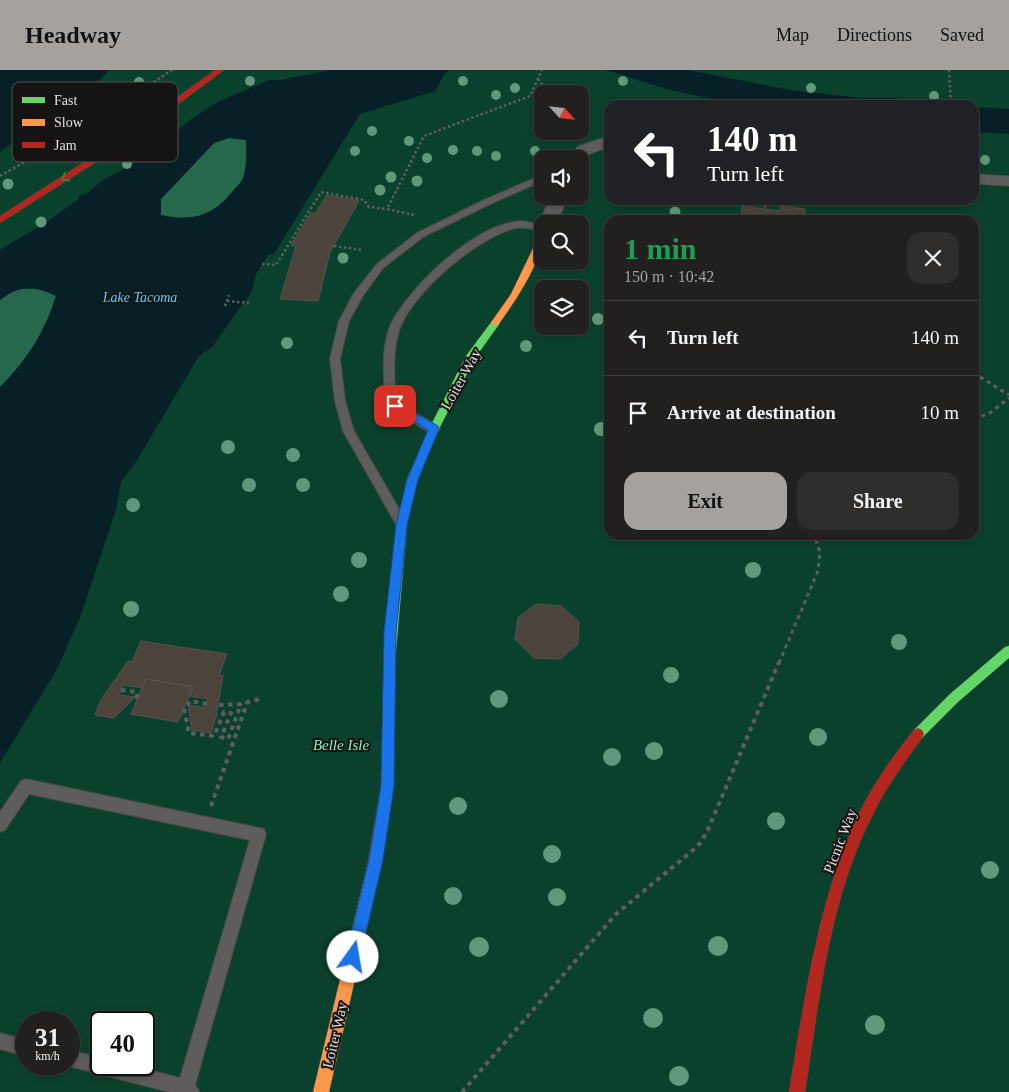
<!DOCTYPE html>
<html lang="en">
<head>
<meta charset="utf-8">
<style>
	:root { --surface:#22201f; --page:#2e2d2c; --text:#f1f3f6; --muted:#a2a3a4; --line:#3f3e3d; --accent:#a4a19e }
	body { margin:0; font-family:Georgia,serif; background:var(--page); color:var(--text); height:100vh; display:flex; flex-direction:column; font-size:19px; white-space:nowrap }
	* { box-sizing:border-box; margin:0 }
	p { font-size:16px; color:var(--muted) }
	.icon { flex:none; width:28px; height:28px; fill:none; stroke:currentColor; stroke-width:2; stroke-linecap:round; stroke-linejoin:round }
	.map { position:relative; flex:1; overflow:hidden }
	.side { position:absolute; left:604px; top:145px; width:375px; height:325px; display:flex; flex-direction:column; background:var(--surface); border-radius:15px; box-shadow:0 2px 8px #0003,0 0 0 1px var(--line) }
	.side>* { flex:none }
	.banner { position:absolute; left:604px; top:30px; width:375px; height:105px; border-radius:15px; box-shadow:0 2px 8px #0003,0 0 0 1px var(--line); background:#202124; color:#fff; overflow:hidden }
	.needle { width:32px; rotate:117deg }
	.buttons { position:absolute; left:534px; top:15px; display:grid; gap:10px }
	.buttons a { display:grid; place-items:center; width:55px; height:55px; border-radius:10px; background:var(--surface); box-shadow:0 2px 8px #0003,0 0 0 1px var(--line); font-size:25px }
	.speed { position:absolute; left:15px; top:941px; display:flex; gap:10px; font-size:25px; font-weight:700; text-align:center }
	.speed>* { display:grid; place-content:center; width:65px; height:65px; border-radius:50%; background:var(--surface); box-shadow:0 2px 8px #0003,0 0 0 1px var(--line); line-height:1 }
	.speed small { font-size:12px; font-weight:400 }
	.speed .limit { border:2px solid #111; border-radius:8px; background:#fff; color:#111 }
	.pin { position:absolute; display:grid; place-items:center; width:42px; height:42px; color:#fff; margin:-21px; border-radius:10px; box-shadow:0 2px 8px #0006 }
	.me { position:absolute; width:55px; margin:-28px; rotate:13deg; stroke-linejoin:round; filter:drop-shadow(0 0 4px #0008) }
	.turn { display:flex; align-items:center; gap:18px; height:105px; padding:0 20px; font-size:22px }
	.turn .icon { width:65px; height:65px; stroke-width:2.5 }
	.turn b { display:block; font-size:35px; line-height:42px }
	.round { display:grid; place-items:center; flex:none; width:52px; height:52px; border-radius:15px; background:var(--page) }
	.headline { display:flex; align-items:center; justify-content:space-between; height:85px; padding:0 20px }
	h1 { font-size:30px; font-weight:700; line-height:38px; color:#1e9e55 }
	.cta { display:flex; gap:10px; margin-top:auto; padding:10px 20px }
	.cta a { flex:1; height:58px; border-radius:15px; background:var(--accent); color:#111; font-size:20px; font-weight:700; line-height:58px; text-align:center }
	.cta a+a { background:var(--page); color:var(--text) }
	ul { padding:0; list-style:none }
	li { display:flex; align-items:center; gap:15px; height:75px; padding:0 20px; border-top:1px solid var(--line) }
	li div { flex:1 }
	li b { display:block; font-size:19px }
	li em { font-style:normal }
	header { display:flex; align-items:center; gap:30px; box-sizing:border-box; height:70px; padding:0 25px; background:var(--accent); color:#111 }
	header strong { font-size:24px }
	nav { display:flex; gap:28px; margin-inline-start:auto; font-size:18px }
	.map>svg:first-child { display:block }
	.green { fill:#0a412d; fill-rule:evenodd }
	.forest { fill:#26684c }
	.water { fill:#071f26; fill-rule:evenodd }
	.building { fill:#4c443c; stroke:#565351 }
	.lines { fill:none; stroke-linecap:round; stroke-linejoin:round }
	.lane-casing { stroke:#4a4847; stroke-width:2 }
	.street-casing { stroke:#4a4847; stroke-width:1 }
	.fast-casing { stroke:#4a4847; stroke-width:1 }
	.slow-casing { stroke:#4a4847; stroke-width:1 }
	.jam-casing { stroke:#4a4847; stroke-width:1 }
	.path-far2 { stroke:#5f5e5e; stroke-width:2.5; stroke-dasharray:2.5 2.5; stroke-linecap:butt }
	.path-far1 { stroke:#5f5e5e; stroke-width:3; stroke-dasharray:4 4; stroke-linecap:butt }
	.path { stroke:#5f5e5e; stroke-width:4; stroke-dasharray:4.5 4.5; stroke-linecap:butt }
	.lane { fill:#5e5c5c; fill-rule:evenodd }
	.street { fill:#5e5c5c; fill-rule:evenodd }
	.fast { fill:#63d668; fill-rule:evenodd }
	.slow { fill:#ff974d; fill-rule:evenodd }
	.jam { fill:#b3261e; fill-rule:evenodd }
	.tree { fill:#60987d }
	.oneway { stroke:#407f41 }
	.route { fill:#1a73e8; stroke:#114b97 }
	.labels { text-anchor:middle; stroke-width:4; stroke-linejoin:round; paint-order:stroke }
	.far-water-label { font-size:14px; font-style:italic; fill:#54d1f6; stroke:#161412 }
	.street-label { font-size:15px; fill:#e3e0dd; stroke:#161412 }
	.park-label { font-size:15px; font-style:italic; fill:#89f2c1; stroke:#161412 }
	.key { fill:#161412; stroke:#54514f; stroke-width:1 }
	.key-label { font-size:14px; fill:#e3e0dd }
</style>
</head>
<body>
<header>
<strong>Headway</strong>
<nav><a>Map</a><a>Directions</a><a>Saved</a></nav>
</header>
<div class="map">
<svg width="1009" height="1022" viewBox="0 0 1009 1022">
	<rect width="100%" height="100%" fill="#2e2b29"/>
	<path class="green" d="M 110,0 L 1009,0 L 1009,1022 L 0,1022 L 0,82 L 98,11 ZM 542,24 L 580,24 L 580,61 L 542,61 ZM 609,35 L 974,35 L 974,130 L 609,130 ZM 542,89 L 580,89 L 580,126 L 542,126 ZM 609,150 L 974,150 L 974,465 L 609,465 ZM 542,154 L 580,154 L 580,191 L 542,191 ZM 542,219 L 580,219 L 580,256 L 542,256 ZM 26,952 L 69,952 L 69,995 L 26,995 ZM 101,952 L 144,952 L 144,995 L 101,995 Z"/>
	<path class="forest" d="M 229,68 L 246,70 C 246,81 247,93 244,105 C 243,111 237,116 233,121 C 213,147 192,152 161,145 L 161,129 L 214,73 Z
		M 15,219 L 39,219 L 56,225 C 45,262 27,290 0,317 L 0,230 Z"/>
	<path class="water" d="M 0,0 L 110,0 L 98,11 L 0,82 Z
		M 330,0 L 449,0 L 443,6 L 436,21 L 360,44 L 274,184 L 268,185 L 256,204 L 252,221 L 212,277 L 199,286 L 137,390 L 121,412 L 116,440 L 80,548 L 56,601 L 0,693 L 0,317 C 27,290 45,262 56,226 C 33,215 20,215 0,230 L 0,180 L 48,151 L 79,129 L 79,125 L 86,124 L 103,110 L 128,97 L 200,43 L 218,32 L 269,10 L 281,10 ZM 229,68 L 246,70 C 247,81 247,94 244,105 C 243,111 237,116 233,121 C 213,146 192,152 161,145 L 161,129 L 214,73 Z
		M 606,0 L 688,0 L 796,21 L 862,28 L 897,28 L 901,31 L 945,35 L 741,35 L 670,20 Z
		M 974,37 L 1009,39 L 1009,64 L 974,62 Z"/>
	<path class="building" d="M 327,125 L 359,131 L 330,182 L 318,231 L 280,229 L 296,176 L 291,175 L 311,143 L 315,144 Z
		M 742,136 L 780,141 L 781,136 L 805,139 L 805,150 L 741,150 Z
		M 536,534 L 561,536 L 579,552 L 578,574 L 560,589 L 534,588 L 515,569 L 518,548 Z
		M 141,571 L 227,584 L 219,605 L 223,605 L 216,647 L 211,663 L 192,660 L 188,635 L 205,638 L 208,629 L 189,626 L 193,617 L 146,609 L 142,618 L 123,615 L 119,625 L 135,627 L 114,648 L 95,645 L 101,630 L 128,591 L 132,592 Z
		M 146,609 L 193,617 L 178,652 L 131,644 Z"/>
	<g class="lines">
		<defs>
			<path id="lane" d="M 542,105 L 542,111 L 490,134 L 423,167 L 383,198 L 362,227 L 349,251 L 340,289 L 345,331 L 354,361 L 407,453 L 405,456 L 397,456 L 343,361 L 335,331 L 330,289 L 339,251 L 354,223 L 377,194 L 417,163 L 484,130 Z
				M 522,151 L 542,155 L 542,161 C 534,160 525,156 516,158 C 479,166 413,222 400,258 C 392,281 394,306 396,329 L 399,333 L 438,356 L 440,359 L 438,362 C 429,365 418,355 411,351 C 405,347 396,344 391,339 C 383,331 384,317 384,306 C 383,289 384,270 391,254 C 411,215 476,153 522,151 Z
				M 26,709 L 264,759 L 266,764 L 195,1015 L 200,1022 L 169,1022 L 69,996 L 66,995 L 69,995 L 69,980 L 101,988 L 101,995 L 129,995 L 180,1008 L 250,770 L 29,724 L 5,760 L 0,762 L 0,742 L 21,711 Z
				M 0,963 L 26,970 L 26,986 L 0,979 Z"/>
			<path id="street" d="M 609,66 L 609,77 L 590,84 L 581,93 L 580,89 L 566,89 L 578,76 Z
				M 974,104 L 1009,106 L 1009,116 L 974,114 Z
				M 550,126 L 568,126 L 557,154 L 542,154 L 542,159 L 539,154 Z"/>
			<path id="fast" d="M 495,250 L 500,253 L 475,288 L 439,359 L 417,409 L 407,455 L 396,581 L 394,585 L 390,586 L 386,585 L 384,581 L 397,455 L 407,409 L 429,359 L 466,286 L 492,251 Z
				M 1009,576 L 1009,588 L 958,632 L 922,668 L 918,670 L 914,668 L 912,664 L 914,660 L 950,624 L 1005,577 Z"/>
			<path id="slow" d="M 542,165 C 545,188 512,236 498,255 L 492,255 L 492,251 L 511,224 L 538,168 Z
				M 374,790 L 379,792 L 381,797 L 329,1022 L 313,1022 L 367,797 L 369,792 Z"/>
			<path id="jam" d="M 215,0 L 224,0 L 126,73 L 0,153 L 0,146 L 120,69 Z
				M 390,576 L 394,577 L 396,581 L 393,715 L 381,797 L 379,802 L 374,804 L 369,802 L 367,797 L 381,715 L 384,581 L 386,577 Z
				M 918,658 L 922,660 L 924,664 L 922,668 C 903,694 885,719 871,748 C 829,832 819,931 805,1022 L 789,1022 C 805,927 818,827 861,739 C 876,710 894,685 914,660 Z"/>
		</defs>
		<use href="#lane" class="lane-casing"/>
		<use href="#street" class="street-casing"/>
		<use href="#fast" class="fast-casing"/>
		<use href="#slow" class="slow-casing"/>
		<use href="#jam" class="jam-casing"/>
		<path class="path-far2" d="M 949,0 L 951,35
			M 538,9 L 550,24
			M 0,106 L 79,61 L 172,0
			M 765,130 L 765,139
			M 414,145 L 387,139 L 424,66 L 530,26 L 542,0
			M 334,176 L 363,180
			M 262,194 L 276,195 L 321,122 L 364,130 L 369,137 L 387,139
			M 227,231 L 249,233
			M 225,236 L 229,225"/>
		<path class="path-far1" d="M 980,307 L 1009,325
			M 974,349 L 990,343 L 1009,328
			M 779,593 L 818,501 L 820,482 L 814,465"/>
		<path class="path" d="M 121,620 L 137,622 L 137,631
			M 207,634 L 190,631 L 184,639 L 189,663 L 214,666 L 224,642 L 231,643 L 221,667 L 228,669 L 241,634
			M 219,635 L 241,634 L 259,629
			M 211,736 L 247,633
			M 462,1022 L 616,844 L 698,776 L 707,762 L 779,592"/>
		<use href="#lane" class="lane"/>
		<use href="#street" class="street"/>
		<use href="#fast" class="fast"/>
		<use href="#slow" class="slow"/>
		<use href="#jam" class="jam"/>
	</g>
	<g class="tree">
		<circle cx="250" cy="11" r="5"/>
		<circle cx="463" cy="11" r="5"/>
		<circle cx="623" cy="11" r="5"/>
		<circle cx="139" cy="12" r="5"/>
		<circle cx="515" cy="18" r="5"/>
		<circle cx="811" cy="18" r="5"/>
		<circle cx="496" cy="25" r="5"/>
		<circle cx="934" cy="26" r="5"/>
		<circle cx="372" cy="61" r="5"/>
		<circle cx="409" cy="71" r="5"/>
		<circle cx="453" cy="80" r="5"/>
		<circle cx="355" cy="81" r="5"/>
		<circle cx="477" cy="81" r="5"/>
		<circle cx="535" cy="81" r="5"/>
		<circle cx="496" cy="86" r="5"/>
		<circle cx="427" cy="88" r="5"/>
		<circle cx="985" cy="90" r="5"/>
		<circle cx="127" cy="94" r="5"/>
		<circle cx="391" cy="107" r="5.5"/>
		<circle cx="417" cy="111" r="5.5"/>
		<circle cx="8" cy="114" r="5.5"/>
		<circle cx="380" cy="120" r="5.5"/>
		<circle cx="675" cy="142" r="5.5"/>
		<circle cx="41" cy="152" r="5.5"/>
		<circle cx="343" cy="188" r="5.5"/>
		<circle cx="598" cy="249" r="6"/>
		<circle cx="287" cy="273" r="6"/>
		<circle cx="526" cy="276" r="6"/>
		<circle cx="601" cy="359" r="7"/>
		<circle cx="228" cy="377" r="7"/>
		<circle cx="293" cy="385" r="7"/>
		<circle cx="249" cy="415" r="7"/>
		<circle cx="303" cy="415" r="7"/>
		<circle cx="133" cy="435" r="7"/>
		<circle cx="359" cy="490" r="8"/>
		<circle cx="753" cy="500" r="8"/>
		<circle cx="341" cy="524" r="8"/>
		<circle cx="131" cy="539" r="8"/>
		<circle cx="899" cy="572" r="8"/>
		<circle cx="671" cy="605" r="8"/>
		<circle cx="499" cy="629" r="9"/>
		<circle cx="818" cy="667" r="9"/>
		<circle cx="654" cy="681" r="9"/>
		<circle cx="612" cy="687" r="9"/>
		<circle cx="458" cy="736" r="9"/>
		<circle cx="776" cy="751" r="9"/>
		<circle cx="552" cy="784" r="9"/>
		<circle cx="990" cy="800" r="9"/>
		<circle cx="453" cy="826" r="9"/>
		<circle cx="557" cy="827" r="9"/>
		<circle cx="718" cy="876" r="10"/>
		<circle cx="479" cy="877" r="10"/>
		<circle cx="653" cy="948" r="10"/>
		<circle cx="875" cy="955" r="10"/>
		<circle cx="679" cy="1006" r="10"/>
	</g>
	<defs><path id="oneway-chevron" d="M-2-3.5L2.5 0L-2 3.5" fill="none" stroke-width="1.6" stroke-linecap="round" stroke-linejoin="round" transform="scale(1.25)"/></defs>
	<use class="oneway" href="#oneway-chevron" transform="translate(65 108) rotate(147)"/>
	<path class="route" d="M 395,332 L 438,356 L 439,359 L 418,410 L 407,455 L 396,562 L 394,716 L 383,790 L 360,887 L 358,892 L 353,894 L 348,892 L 346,887 L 369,790 L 381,716 L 384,562 L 396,455 L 407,410 L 428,360 L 392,339 L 392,333 Z"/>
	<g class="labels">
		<g class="far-water-label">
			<text x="140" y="232">Lake Tacoma</text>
		</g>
		<g class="street-label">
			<text transform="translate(461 309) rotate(-61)" y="5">Loiter Way</text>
			<text transform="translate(840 771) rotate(-69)" y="5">Picnic Way</text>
			<text transform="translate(335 965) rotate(-77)" y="5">Loiter Way</text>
		</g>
		<g class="park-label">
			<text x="341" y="680">Belle Isle</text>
		</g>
	</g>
	<rect x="12" y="12" width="166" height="80" rx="8" class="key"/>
	<rect x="22" y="27" width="23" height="6" fill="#63d668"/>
	<rect x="22" y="49" width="23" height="7" fill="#ff974d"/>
	<rect x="22" y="72" width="23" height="6" fill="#b3261e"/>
	<g class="key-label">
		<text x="54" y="35">Fast</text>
		<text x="54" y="57">Slow</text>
		<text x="54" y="80">Jam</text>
	</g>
</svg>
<div class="buttons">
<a><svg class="needle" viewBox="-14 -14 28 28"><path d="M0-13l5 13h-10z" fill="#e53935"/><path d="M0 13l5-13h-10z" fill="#a2a3a4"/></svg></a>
<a><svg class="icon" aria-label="sound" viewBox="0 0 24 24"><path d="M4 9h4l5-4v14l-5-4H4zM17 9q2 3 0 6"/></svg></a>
<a><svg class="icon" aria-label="search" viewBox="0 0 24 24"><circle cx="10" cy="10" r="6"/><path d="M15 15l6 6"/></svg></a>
<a><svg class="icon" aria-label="layers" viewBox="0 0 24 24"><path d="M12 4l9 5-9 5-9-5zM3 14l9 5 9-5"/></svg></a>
</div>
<div class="speed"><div>31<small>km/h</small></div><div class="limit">40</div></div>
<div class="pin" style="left:395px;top:336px;background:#d93025"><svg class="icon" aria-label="arrive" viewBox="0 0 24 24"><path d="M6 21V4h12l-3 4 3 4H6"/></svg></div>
<svg class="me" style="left:353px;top:887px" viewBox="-20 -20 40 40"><circle r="19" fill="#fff"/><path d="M0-13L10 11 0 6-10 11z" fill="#1a73e8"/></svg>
<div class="banner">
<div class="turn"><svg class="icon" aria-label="left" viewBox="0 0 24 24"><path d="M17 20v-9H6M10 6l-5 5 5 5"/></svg><div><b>140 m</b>Turn left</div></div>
</div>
<section class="side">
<div class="headline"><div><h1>1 min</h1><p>150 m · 10:42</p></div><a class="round"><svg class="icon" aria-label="close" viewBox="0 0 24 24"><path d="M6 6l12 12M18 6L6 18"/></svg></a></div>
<ul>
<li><svg class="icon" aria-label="left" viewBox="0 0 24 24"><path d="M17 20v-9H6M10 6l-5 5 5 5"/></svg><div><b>Turn left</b></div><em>140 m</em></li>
<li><svg class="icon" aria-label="arrive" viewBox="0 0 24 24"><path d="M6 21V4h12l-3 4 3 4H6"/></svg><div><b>Arrive at destination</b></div><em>10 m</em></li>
</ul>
<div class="cta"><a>Exit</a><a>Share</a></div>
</section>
</div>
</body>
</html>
